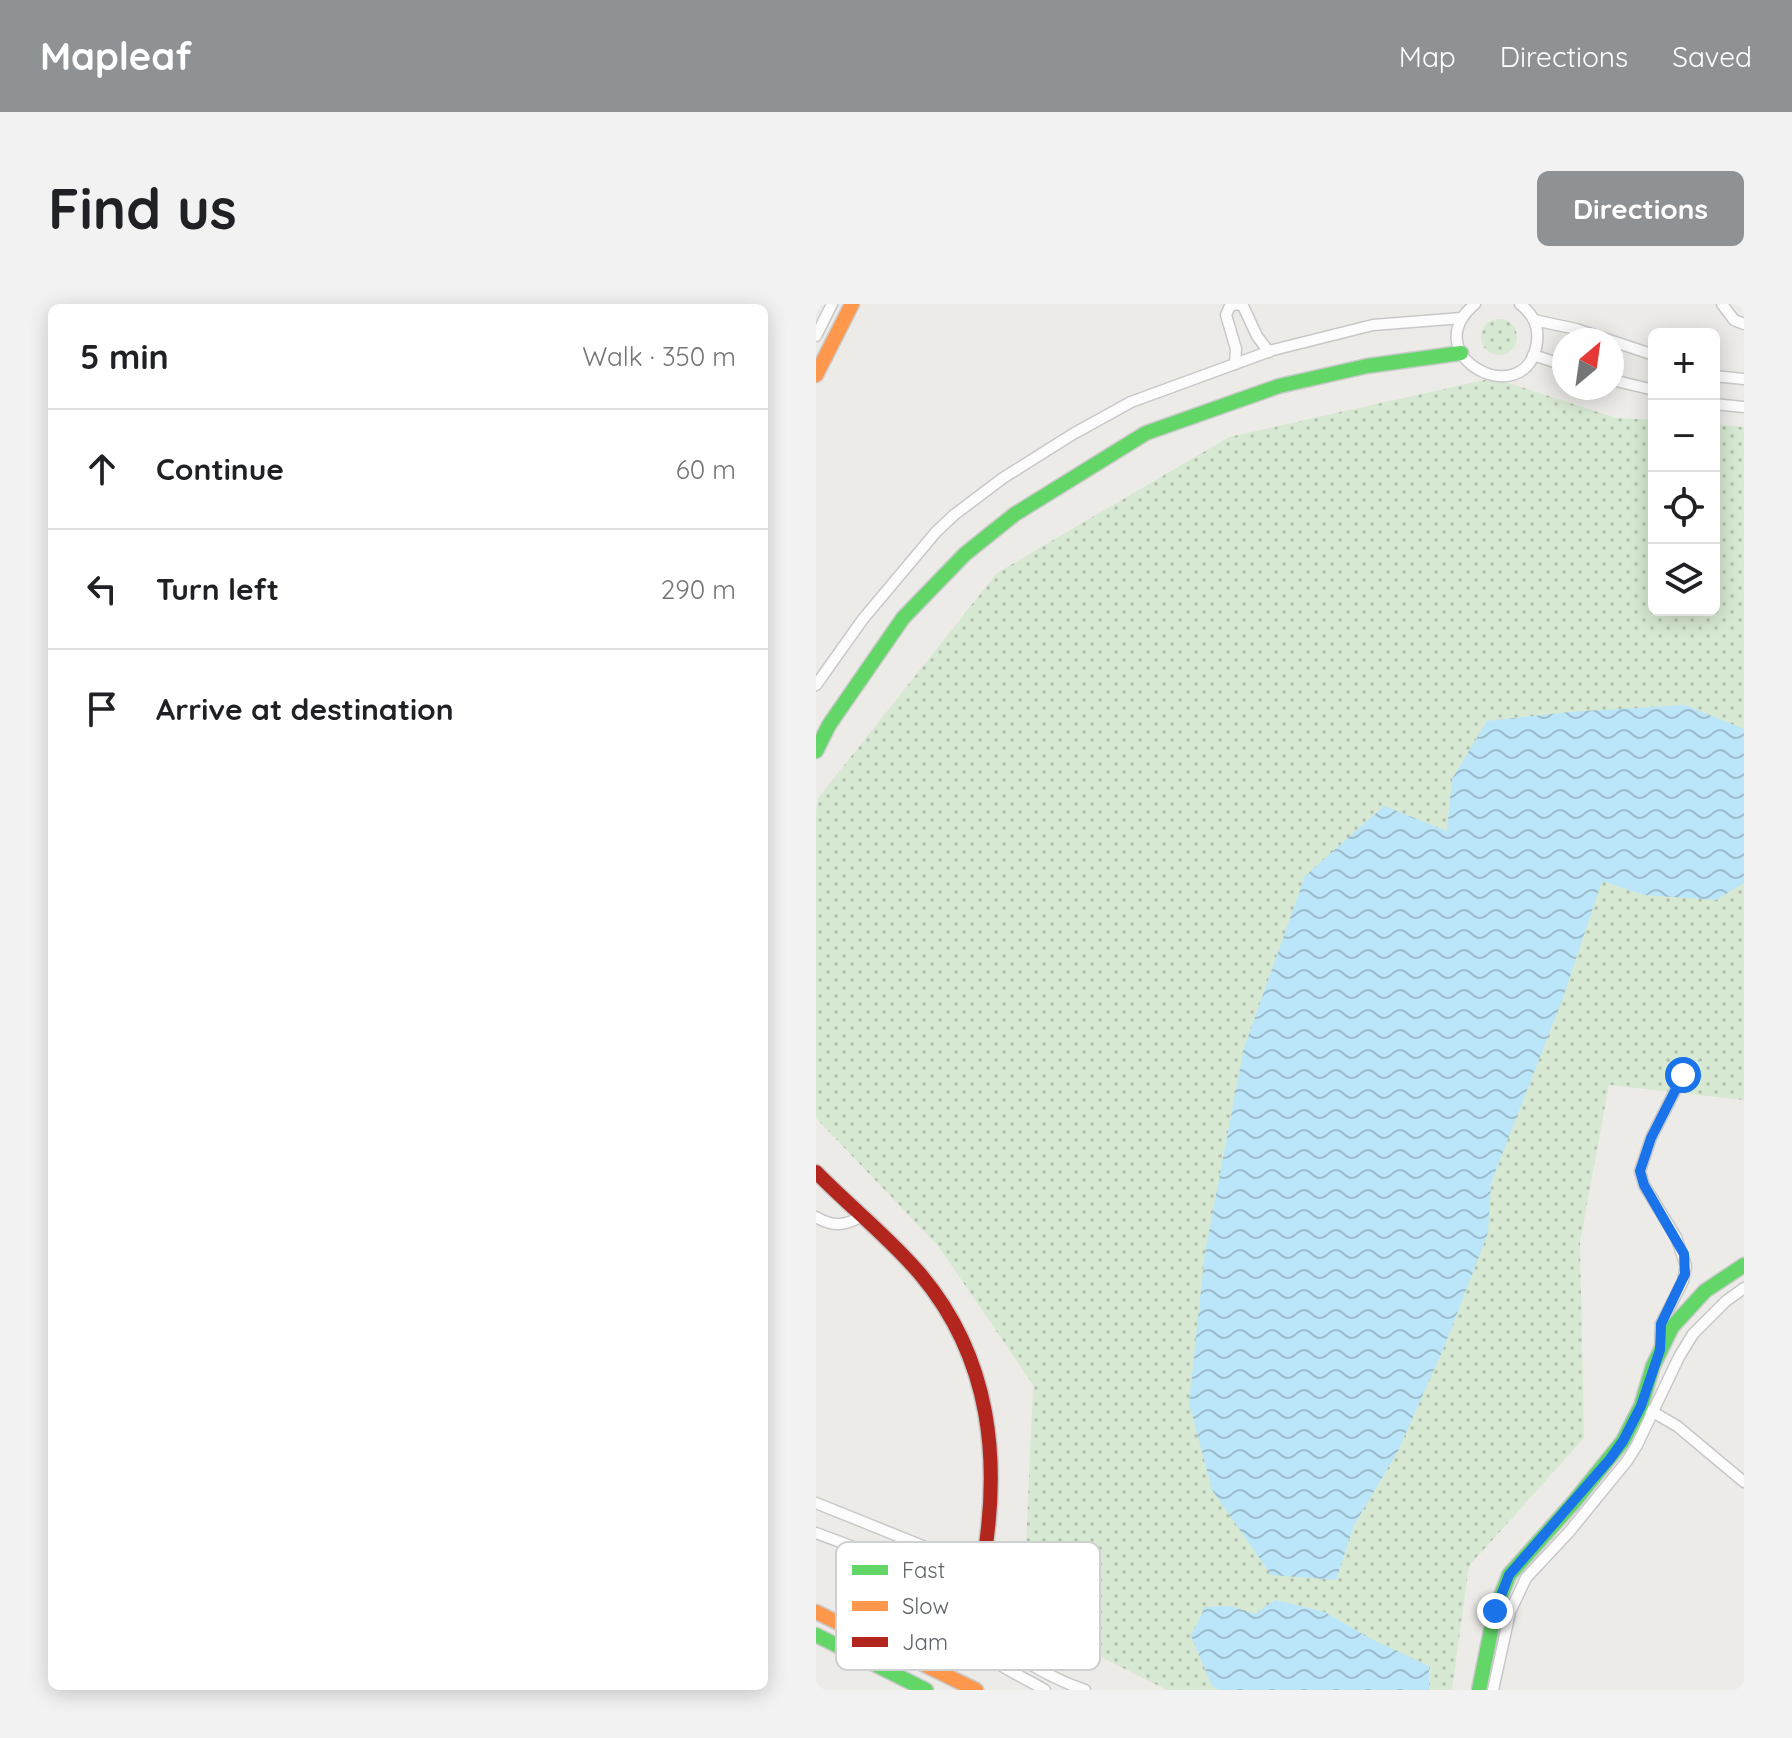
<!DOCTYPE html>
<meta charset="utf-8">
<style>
:root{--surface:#fff;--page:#f2f2f2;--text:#202124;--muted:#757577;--line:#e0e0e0;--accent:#8f9294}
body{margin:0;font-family:Quicksand,sans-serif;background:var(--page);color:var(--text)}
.controls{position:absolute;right:24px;top:24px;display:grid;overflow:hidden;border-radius:12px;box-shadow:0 4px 20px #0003}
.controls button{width:72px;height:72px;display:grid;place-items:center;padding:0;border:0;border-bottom:2px solid var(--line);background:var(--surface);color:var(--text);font:40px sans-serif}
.compass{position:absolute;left:736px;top:24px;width:72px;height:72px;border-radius:50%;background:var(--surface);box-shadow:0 4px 20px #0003;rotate:29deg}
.stop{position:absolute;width:24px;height:24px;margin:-18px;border:6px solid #1a73e8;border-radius:50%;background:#fff}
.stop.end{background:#1a73e8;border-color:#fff;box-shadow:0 2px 8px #0008}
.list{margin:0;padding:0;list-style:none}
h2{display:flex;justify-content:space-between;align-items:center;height:104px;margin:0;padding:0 32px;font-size:34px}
h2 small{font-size:26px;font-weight:400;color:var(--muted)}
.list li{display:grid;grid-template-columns:52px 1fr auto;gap:24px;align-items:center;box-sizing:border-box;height:120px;padding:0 32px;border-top:2px solid var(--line)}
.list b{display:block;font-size:30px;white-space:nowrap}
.list em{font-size:26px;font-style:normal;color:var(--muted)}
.icon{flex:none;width:44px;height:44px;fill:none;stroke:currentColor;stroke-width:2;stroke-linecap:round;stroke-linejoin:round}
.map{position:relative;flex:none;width:928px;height:1386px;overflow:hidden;border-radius:12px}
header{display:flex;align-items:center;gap:48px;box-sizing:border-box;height:112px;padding:0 40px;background:var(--accent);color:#fff}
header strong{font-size:38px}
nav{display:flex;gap:44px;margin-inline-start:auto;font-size:28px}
.intro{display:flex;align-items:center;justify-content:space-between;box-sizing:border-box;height:192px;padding:0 48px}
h1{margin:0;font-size:56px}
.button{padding:20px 36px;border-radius:12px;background:var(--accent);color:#fff;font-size:28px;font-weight:700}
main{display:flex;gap:48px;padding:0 48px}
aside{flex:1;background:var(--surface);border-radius:12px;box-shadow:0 4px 20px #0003}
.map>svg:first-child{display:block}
.grass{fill:url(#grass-dots)}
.water{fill:url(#water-waves)}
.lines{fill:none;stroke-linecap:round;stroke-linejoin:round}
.street-casing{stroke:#c8c8c9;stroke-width:13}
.fast-casing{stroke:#c9caca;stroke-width:17}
.slow-casing{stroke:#c9caca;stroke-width:17}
.jam-casing{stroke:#c9caca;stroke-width:17}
.street{stroke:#fcfcfc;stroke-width:10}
.fast{stroke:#63d668;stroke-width:14}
.slow{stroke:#ff974d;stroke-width:14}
.jam{stroke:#b3261e;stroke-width:14}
.route{stroke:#1a73e8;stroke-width:10}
.key{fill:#fff;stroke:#ced0d1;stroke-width:2}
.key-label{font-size:22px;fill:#5d6266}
</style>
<header>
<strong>Mapleaf</strong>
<nav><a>Map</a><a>Directions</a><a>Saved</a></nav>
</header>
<div class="intro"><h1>Find us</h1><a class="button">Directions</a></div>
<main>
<aside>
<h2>5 min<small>Walk · 350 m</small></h2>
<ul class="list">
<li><svg class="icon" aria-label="ahead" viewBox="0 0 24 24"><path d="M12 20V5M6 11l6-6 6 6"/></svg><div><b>Continue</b></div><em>60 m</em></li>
<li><svg class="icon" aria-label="left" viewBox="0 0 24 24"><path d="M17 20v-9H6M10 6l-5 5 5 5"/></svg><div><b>Turn left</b></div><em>290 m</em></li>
<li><svg class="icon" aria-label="arrive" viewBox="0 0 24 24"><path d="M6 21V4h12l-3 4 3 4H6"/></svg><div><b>Arrive at destination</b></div></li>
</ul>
</aside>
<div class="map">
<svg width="928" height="1386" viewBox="0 0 928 1386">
<defs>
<pattern id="grass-dots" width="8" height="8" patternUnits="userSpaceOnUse" patternTransform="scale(2)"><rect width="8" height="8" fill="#d7e9d2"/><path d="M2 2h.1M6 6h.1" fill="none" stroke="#b2c0ae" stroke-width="1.8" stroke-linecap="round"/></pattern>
<pattern id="water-waves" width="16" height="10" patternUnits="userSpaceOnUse" patternTransform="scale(2)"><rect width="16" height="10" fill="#bbe5f8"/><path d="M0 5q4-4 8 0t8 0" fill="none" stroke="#9bbdcd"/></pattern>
</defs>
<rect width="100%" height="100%" fill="#edebe8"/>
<g class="grass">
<circle cx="683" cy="33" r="18"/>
<path d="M677,74L800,114L838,116V306H898V120L928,123V796L793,781L764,938L768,1134L653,1262L636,1386H351L207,1314L217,1081L123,943L0,814V509L2,494L181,269L413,133Z"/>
</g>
<g class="water">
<path d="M869,401L928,425V579L900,596L828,591L786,577L748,691L675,879L672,929L629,1041L582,1147L538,1221L520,1276L455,1271L396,1186L373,1099L389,948L428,744L489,572L568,502L631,527L636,475L671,417L753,408Z"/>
<path d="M459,1296L509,1308L555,1335L613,1362V1386H404L396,1382L375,1332L389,1303L414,1302L439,1310Z"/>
</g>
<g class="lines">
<g class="street-casing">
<g id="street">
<path d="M421,0L427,2L441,32L453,48"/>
<path d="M659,0C597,52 711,111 721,38C723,22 716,9 704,0"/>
<path d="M906,0L918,16L928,20"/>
<path d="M718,16L760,25L838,51"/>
<path d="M0,32L16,0"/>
<path d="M717,51L748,61"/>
<path d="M419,60L420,45L410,11L414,2L421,0"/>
<path d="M898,72L928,75"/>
<path d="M796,76L838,86"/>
<path d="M898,100L928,103"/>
<path d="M0,381L47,315L120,228L138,211L187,174L257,130L315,98L457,46L557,21L646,14"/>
<path d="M0,913C17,923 29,922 46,912"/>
<path d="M844,1046L845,1020L867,977L870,962L860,933L828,881L824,867L835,834L867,771"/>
<path d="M835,1107L861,1122L928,1178"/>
<path d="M0,1199L154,1261"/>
<path d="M0,1229L145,1283"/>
<circle cx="161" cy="1276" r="17"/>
<path d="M85,1260L94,1237"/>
<path d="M148,1287C142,1349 183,1359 229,1386"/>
<path d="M169,1291C170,1301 170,1313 174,1323C185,1350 243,1377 269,1386"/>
<path d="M677,1386L694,1308L710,1274L753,1228L811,1157L821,1141L863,1053L877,1030L910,997L928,984"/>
</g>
</g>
<g class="fast-casing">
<g id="fast">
<path d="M0,447L13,421L87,314L149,250L199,210L330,129L463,82L551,62L645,49"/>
<path d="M0,1331L110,1386"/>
<path d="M663,1386L679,1307L693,1271L757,1199L807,1137L825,1102L837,1062L856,1023L889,987L928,961"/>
</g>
</g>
<g class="slow-casing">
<g id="slow">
<path d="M0,71L36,0"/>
<path d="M0,1308L160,1386"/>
</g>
</g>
<g class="jam-casing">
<path id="jam" d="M0,868C34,903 73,933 105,971C175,1055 185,1156 167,1260"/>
</g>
<use href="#street" class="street"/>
<use href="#fast" class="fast"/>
<use href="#slow" class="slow"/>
<use href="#jam" class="jam"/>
</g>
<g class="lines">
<path class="route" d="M679,1307L693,1271L794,1155L807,1137L825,1102L844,1046L845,1020L869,970L868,950L828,881L824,867L835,834L867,771"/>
</g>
<rect x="20" y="1238" width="264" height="128" rx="12" class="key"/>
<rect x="36" y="1261" width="36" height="10" fill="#63d668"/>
<rect x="36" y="1297" width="36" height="10" fill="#ff974d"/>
<rect x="36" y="1333" width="36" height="10" fill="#b3261e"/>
<g class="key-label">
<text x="86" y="1274">Fast</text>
<text x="86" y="1310">Slow</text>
<text x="86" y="1346">Jam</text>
</g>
</svg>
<div class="controls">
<button>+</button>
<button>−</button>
<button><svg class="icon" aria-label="locate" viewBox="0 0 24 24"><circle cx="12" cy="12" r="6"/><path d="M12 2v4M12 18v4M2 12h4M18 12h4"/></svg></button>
<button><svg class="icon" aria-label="layers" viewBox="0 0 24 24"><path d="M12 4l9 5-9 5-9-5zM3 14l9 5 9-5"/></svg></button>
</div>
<svg class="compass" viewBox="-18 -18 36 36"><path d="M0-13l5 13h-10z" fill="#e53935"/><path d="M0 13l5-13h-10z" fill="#757577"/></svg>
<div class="stop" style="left:867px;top:771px"></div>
<div class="stop end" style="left:679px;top:1307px"></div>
</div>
</main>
